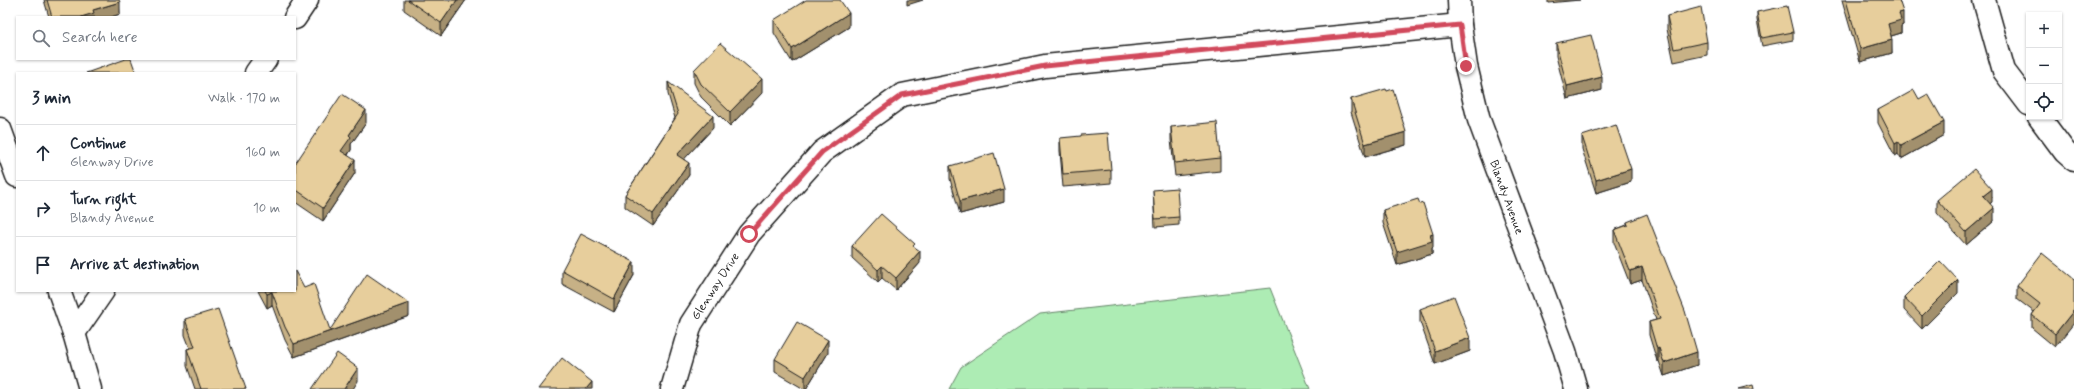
<!DOCTYPE html>
<meta charset="utf-8">
<style>
:root{--surface:#fff;--page:#f2f2f3;--text:#1f2937;--muted:#747a83;--line:#e0e1e3}
body{margin:0;font-family:Mynerve,sans-serif;background:var(--page);color:var(--text)}
.controls{position:absolute;right:12px;top:12px;display:grid;overflow:hidden;border-radius:0px;box-shadow:0 1px 3px #0004}
.controls button{width:36px;height:36px;display:grid;place-items:center;padding:0;border:0;border-bottom:1px solid var(--line);background:var(--surface);color:var(--text);font:20px sans-serif}
.stop{position:absolute;width:12px;height:12px;margin:-9px;border:3px solid #d1495b;border-radius:50%;background:#fff}
.stop.end{background:#d1495b;border-color:#fff;box-shadow:0 1px 4px #0008}
.list{margin:0;padding:0;list-style:none}
h2{display:flex;justify-content:space-between;align-items:center;height:52px;margin:0;padding:0 16px;font-size:17px}
h2 small{font-size:13px;font-weight:400;color:var(--muted)}
.list li{display:grid;grid-template-columns:26px 1fr auto;gap:12px;align-items:center;box-sizing:border-box;height:56px;padding:0 16px;border-top:1px solid var(--line)}
.list b{display:block;font-size:15px;white-space:nowrap}
.list p{margin:0;font-size:13px;white-space:nowrap;color:var(--muted)}
.list em{font-size:13px;font-style:normal;color:var(--muted)}
.icon{flex:none;width:22px;height:22px;fill:none;stroke:currentColor;stroke-width:2;stroke-linecap:round;stroke-linejoin:round}
.map{position:relative;flex:none;width:2074px;height:389px;overflow:hidden}
.search{position:absolute;background:var(--surface);box-shadow:0 1px 3px #0004;left:16px;top:16px;width:280px;height:44px;display:flex;align-items:center;gap:10px;box-sizing:border-box;padding:0 14px;border-radius:0px;color:var(--muted);font-size:15px}
.panel{position:absolute;background:var(--surface);box-shadow:0 1px 3px #0004;left:16px;top:72px;width:280px;height:220px;border-radius:0px}
.map>svg:first-child{display:block}
.green{fill:#adecb4;stroke:#648468}
.lines{fill:none;stroke-linecap:round;stroke-linejoin:round}
.street-casing{stroke:#1c1c1c;stroke-width:25}
.street{stroke:#fff;stroke-width:22}
.wall{fill:#c7b186;stroke:#1c1c1c}
.shaded-wall{fill:#a2906d;stroke:#1c1c1c}
.building{fill:#e7ce9c;stroke:#1c1c1c}
.route{stroke:#d1495b;stroke-width:5}
.labels{text-anchor:middle;stroke-width:3;stroke-linejoin:round;paint-order:stroke}
.street-label{font-size:12px;fill:#1c1c1c;stroke:#fff}
</style>
<div class="map">
<svg width="2074" height="389" viewBox="0 0 2074 389">
<rect width="100%" height="100%" fill="#fff"/>
<filter id="ink" filterUnits="userSpaceOnUse"><feTurbulence type="fractalNoise" baseFrequency=".025" numOctaves="2"/><feDisplacementMap in="SourceGraphic" scale="8" xChannelSelector="R" yChannelSelector="G"/><feConvolveMatrix kernelMatrix="1 2 1 2 8 2 1 2 1" color-interpolation-filters="sRGB"/></filter>
<g filter="url(#ink)">
<path class="green" d="M1270,288L1310,389H949L961,367L1040,314Z"/>
<g class="lines">
<g class="street-casing">
<g id="street">
<path d="M1459,0L1460,25L1466,66L1479,120L1565,351L1576,389"/>
<path d="M1984,0L2004,71L2029,104"/>
<path d="M295,18L307,0"/>
<path d="M256,73L266,59"/>
<path d="M2039,117L2065,152L2074,160"/>
<path d="M0,129L17,176"/>
<path d="M59,291L74,333L90,389"/>
<path d="M74,333L103,291"/>
<path d="M672,389L691,324L749,234L822,152L902,95L1045,66L1460,25"/>
</g>
</g>
<use href="#street" class="street"/>
</g>
<g class="wall">
<path d="M44,0H119L120,14L111,17H49Z"/>
<path d="M404,0H466L441,36L404,10Z"/>
<path d="M1548,0H1580L1548,3Z"/>
<path d="M1842,0H1899L1903,25L1901,26V33L1891,36L1892,53L1860,62Z"/>
<path d="M1757,12L1793,32V40L1762,46L1757,20Z"/>
<path d="M1667,16L1707,42V55L1674,62L1667,29Z"/>
<path d="M774,20L849,27L792,62L774,33Z"/>
<path d="M1556,43L1602,90L1567,99L1556,56Z"/>
<path d="M694,70L762,93L730,126L701,97L694,83Z"/>
<path d="M668,82L713,128L684,159L689,175L653,226L625,207V195L675,118L668,94Z"/>
<path d="M1351,99L1406,145L1365,157L1351,112Z"/>
<path d="M1919,99L1944,135L1901,159L1898,154L1895,156L1878,123V110Z"/>
<path d="M366,123L351,144V150L348,155L355,173L323,221L295,202V164Z"/>
<path d="M1171,127L1220,158V171L1175,176L1171,140Z"/>
<path d="M1582,136L1631,182L1596,193L1582,149Z"/>
<path d="M1060,138L1111,170V183L1063,187L1060,151Z"/>
<path d="M950,166L1004,202L960,214L950,179Z"/>
<path d="M1153,190L1179,217V225L1155,227Z"/>
<path d="M1937,200L1992,202L1990,204L1994,221L1966,245L1937,213Z"/>
<path d="M1383,210L1433,247L1432,248V254L1397,265L1383,223Z"/>
<path d="M1627,222L1697,365L1664,376L1659,361H1657L1649,335V322L1656,320L1642,280L1630,284L1614,243V230L1627,225Z"/>
<path d="M852,246L920,263L896,290L882,278L878,282L852,258Z"/>
<path d="M562,270L634,275L614,312L562,284Z"/>
<path d="M2074,279L2055,347L2032,328V315L2034,312L2017,299V286Z"/>
<path d="M304,288L330,330L409,316L294,357L285,340L272,305L267,308L258,291H295Z"/>
<path d="M1958,293L1922,329L1904,310V297Z"/>
<path d="M1420,309L1470,351L1435,364L1420,322Z"/>
<path d="M185,319L246,389H195L187,366V349L190,348L185,335Z"/>
<path d="M828,353L806,389H804L775,372V359Z"/>
</g>
<g class="shaded-wall">
<path d="M457,0H466L441,36V23Z"/>
<path d="M907,0H923L907,5Z"/>
<path d="M120,2V14L111,17H81L93,10Z"/>
<path d="M1903,12V25L1901,26V33L1888,37V24L1899,13Z"/>
<path d="M849,13V27L792,62V49Z"/>
<path d="M1892,40V53L1860,62V49Z"/>
<path d="M1602,77V90L1567,99V86Z"/>
<path d="M762,79V93L730,126V112Z"/>
<path d="M366,110V123L351,144V150L341,164V151L349,135Z"/>
<path d="M713,116V128L677,167V155Z"/>
<path d="M1944,122V135L1901,159V145Z"/>
<path d="M1406,132V145L1365,157V144Z"/>
<path d="M1898,141V154L1895,156V143Z"/>
<path d="M355,160V173L323,221V208Z"/>
<path d="M689,163V175L653,226V214Z"/>
<path d="M1631,169V182L1596,193V180Z"/>
<path d="M1004,189V202L960,214V201Z"/>
<path d="M1992,189V202L1983,209V196Z"/>
<path d="M1994,208V221L1966,245V232Z"/>
<path d="M1433,234V247L1432,248V254L1397,265V252Z"/>
<path d="M920,251V263L896,290V278Z"/>
<path d="M634,262V275L614,312V299Z"/>
<path d="M882,266V278L878,282V270Z"/>
<path d="M1642,267V280L1630,284V271Z"/>
<path d="M1958,280V293L1922,329V316Z"/>
<path d="M272,292V305L267,308V294Z"/>
<path d="M409,303V316L294,357V344Z"/>
<path d="M2074,310V323L2055,347V334Z"/>
<path d="M1470,338V351L1435,364V351Z"/>
<path d="M828,340V353L806,389H805V377Z"/>
<path d="M1659,348V361H1657V349Z"/>
<path d="M1697,352V365L1664,376V363Z"/>
<path d="M358,368V381L353,389H344Z"/>
<path d="M592,382V389H586Z"/>
</g>
<g class="building">
<path d="M47,0H119L120,2L93,10L94,13L81,17H52Z"/>
<path d="M408,0H457L441,23Z"/>
<path d="M806,0H840L849,13L792,49L774,20Z"/>
<path d="M1846,0H1899L1903,12L1899,13L1901,20L1888,24L1892,40L1860,49Z"/>
<path d="M1787,6L1793,32L1762,38L1757,12Z"/>
<path d="M1701,7L1707,42L1674,49L1667,16Z"/>
<path d="M1591,35L1602,77L1567,86L1556,43Z"/>
<path d="M720,43L762,79L730,112L701,84L694,70Z"/>
<path d="M126,59H131L136,73H86Z"/>
<path d="M668,82L713,116L677,155L689,163L653,214L625,195L678,114Z"/>
<path d="M1386,89L1387,91L1393,89L1406,132L1365,144L1351,99Z"/>
<path d="M1914,90L1919,99L1928,94L1944,122L1901,145L1898,141L1895,143L1878,110Z"/>
<path d="M342,94L366,110L349,135L351,137L341,151L355,160L323,208L295,189V164Z"/>
<path d="M1217,122L1220,158L1175,163L1171,127Z"/>
<path d="M1616,125L1631,169L1596,180L1582,136Z"/>
<path d="M1108,133L1111,170L1063,174L1060,138L1081,136V135Z"/>
<path d="M994,153L1004,189L960,201L950,166Z"/>
<path d="M1974,169L1992,189L1983,196L1994,208L1966,232L1937,200Z"/>
<path d="M1177,188L1179,217L1155,219L1153,190Z"/>
<path d="M1418,199L1420,204L1423,203L1433,234L1430,235L1432,241L1397,252L1383,210Z"/>
<path d="M881,214L915,244L913,246L920,251L896,278L882,266L878,270L852,246Z"/>
<path d="M1647,214L1685,311L1697,352L1664,363L1659,348L1657,349L1649,322L1660,319L1642,267L1630,271L1614,230L1628,225L1627,222Z"/>
<path d="M581,234L634,262L614,299L562,270Z"/>
<path d="M2042,253L2074,279V310L2055,334L2032,315L2040,304L2017,286Z"/>
<path d="M1940,261L1958,280L1922,316L1904,297Z"/>
<path d="M295,271L304,288L314,284L330,330L367,274L409,303L294,344L285,327L272,292L267,294L265,291H295Z"/>
<path d="M1454,296L1470,338L1435,351L1420,309Z"/>
<path d="M218,309L246,389H201L187,349L195,347L185,319Z"/>
<path d="M797,322L828,340L805,377L775,359Z"/>
<path d="M337,353L358,368L344,389H312Z"/>
<path d="M562,358L592,382L586,389H538Z"/>
<path d="M1753,385L1754,389H1738Z"/>
</g>
</g>
<g class="lines" filter="url(#ink)">
<path class="route" d="M749,234L822,152L902,95L1045,66L1460,25L1466,66"/>
</g>
<g class="labels">
<g class="street-label">
<text transform="translate(1507 197) rotate(70)" y="4">Blandy Avenue</text>
<text transform="translate(715 286) rotate(-57)" y="4">Glenway Drive</text>
</g>
</g>
</svg>
<div class="controls">
<button>+</button>
<button>−</button>
<button><svg class="icon" aria-label="locate" viewBox="0 0 24 24"><circle cx="12" cy="12" r="6"/><path d="M12 2v4M12 18v4M2 12h4M18 12h4"/></svg></button>
</div>
<div class="stop" style="left:749px;top:234px"></div>
<div class="stop end" style="left:1466px;top:66px"></div>
<div class="search"><svg class="icon" aria-label="search" viewBox="0 0 24 24"><circle cx="10" cy="10" r="6"/><path d="M15 15l6 6"/></svg>Search here</div>
<section class="panel">
<h2>3 min<small>Walk · 170 m</small></h2>
<ul class="list">
<li><svg class="icon" aria-label="ahead" viewBox="0 0 24 24"><path d="M12 20V5M6 11l6-6 6 6"/></svg><div><b>Continue</b><p>Glenway Drive</p></div><em>160 m</em></li>
<li><svg class="icon" aria-label="right" viewBox="0 0 24 24"><path d="M7 20v-9h11M14 6l5 5-5 5"/></svg><div><b>Turn right</b><p>Blandy Avenue</p></div><em>10 m</em></li>
<li><svg class="icon" aria-label="arrive" viewBox="0 0 24 24"><path d="M6 21V4h12l-3 4 3 4H6"/></svg><div><b>Arrive at destination</b></div></li>
</ul>
</section>
</div>
